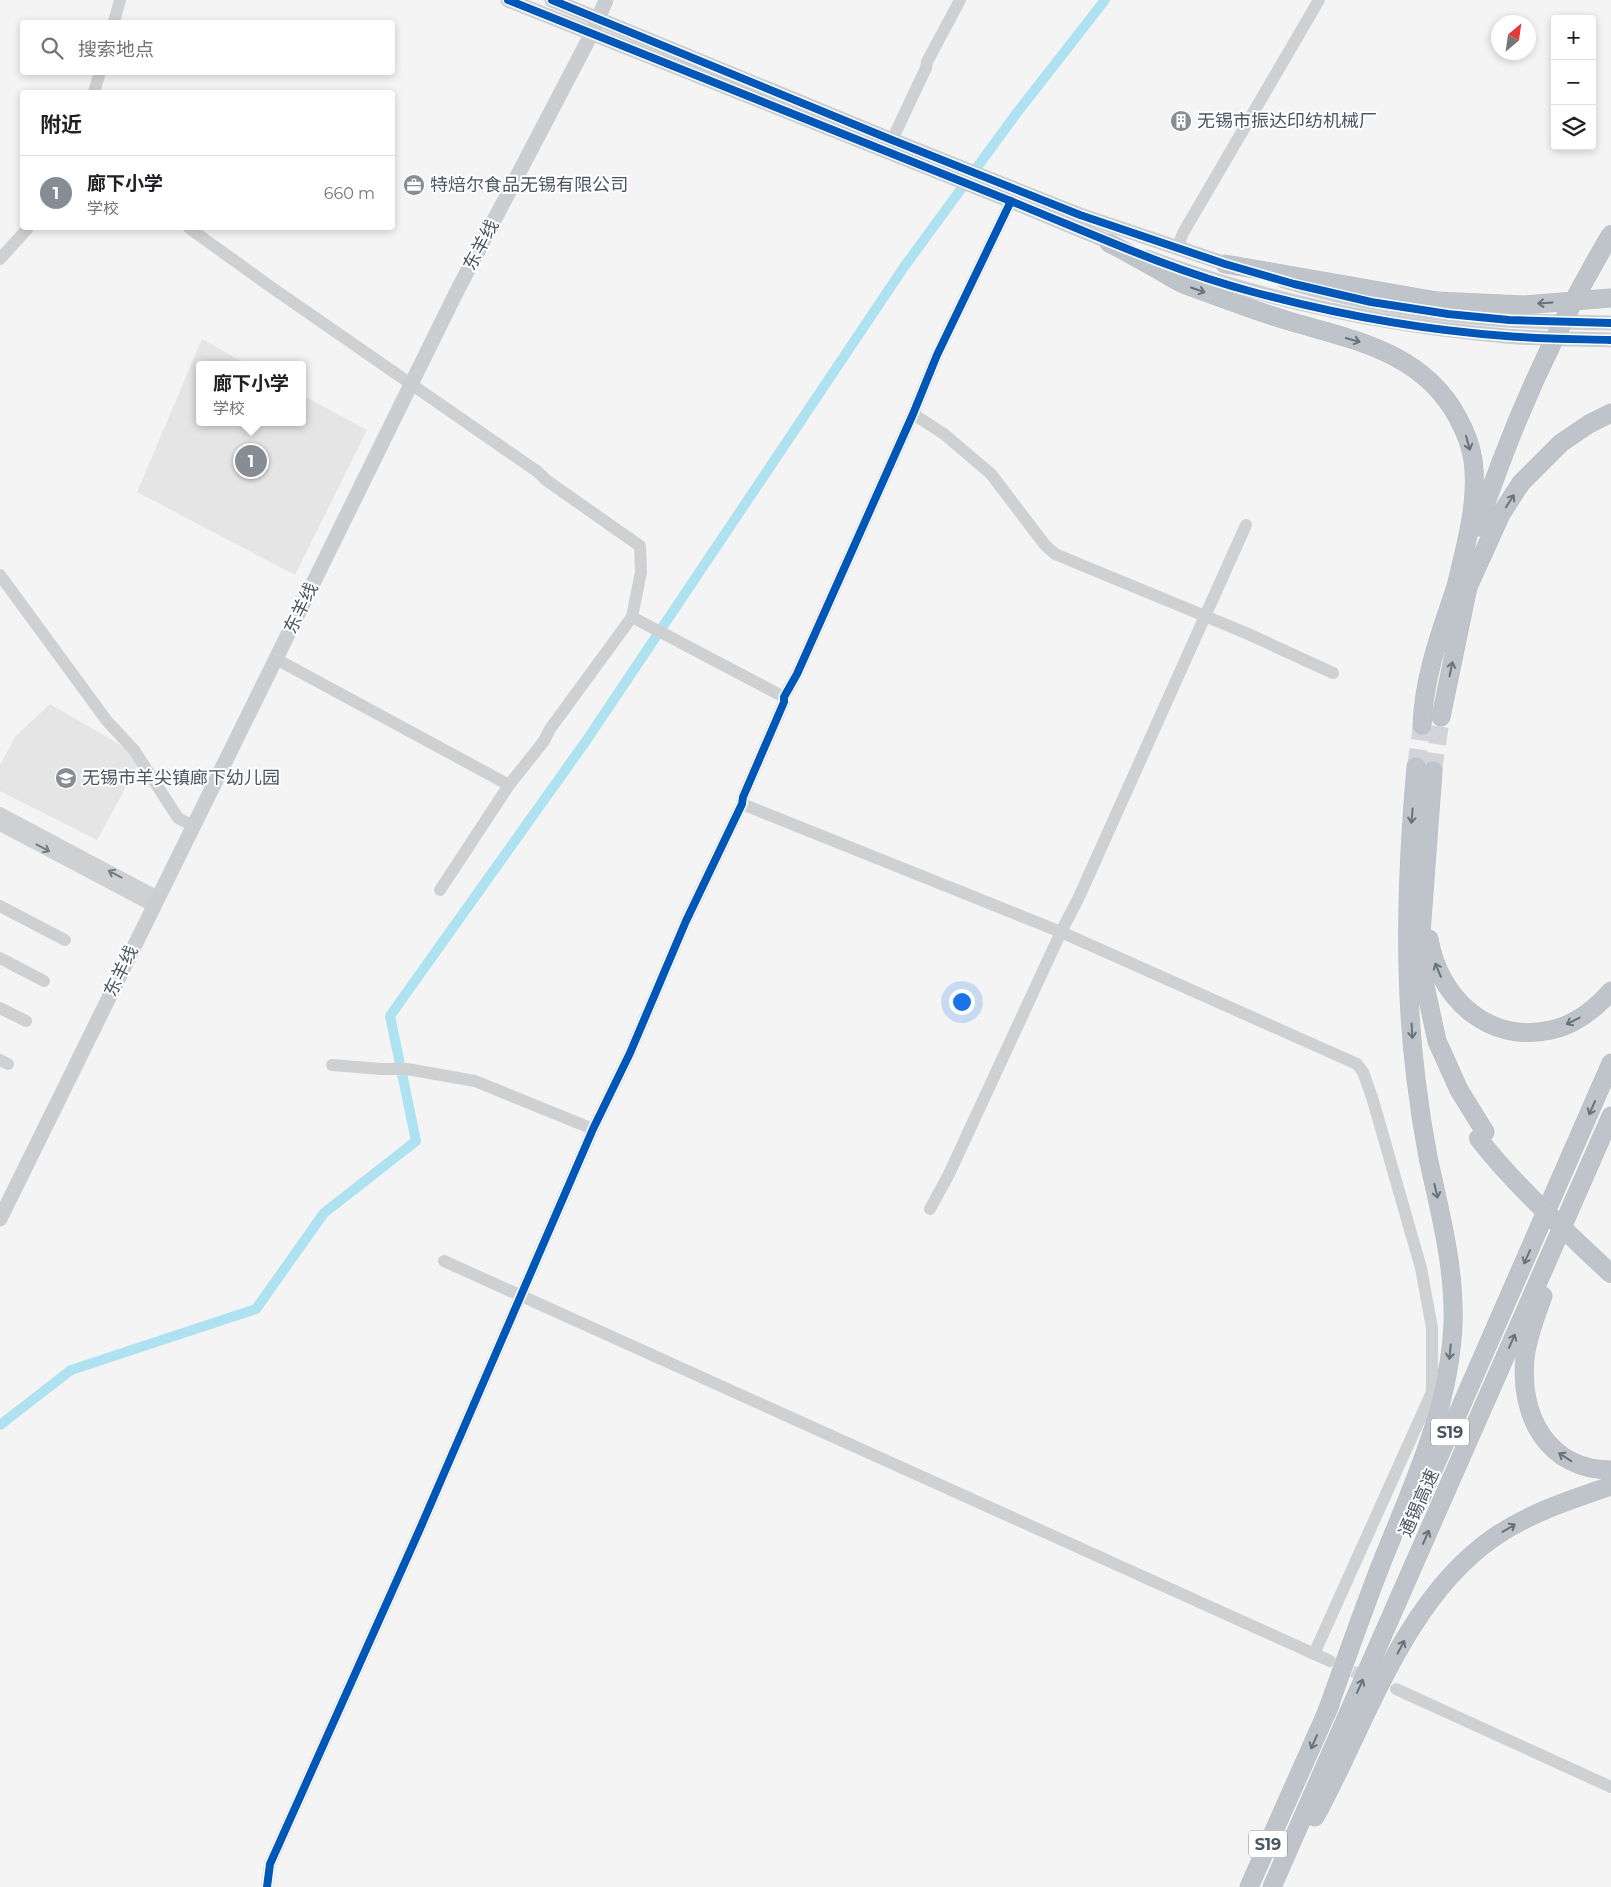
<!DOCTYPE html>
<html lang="zh">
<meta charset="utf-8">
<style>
:root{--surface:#fff;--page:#f6f6f6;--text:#202124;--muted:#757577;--line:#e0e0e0;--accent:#868d94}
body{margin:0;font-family:Montserrat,"Noto Sans SC",sans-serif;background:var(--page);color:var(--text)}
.controls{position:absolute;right:15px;top:15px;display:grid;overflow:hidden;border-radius:5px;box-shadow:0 2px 8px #0003}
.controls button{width:45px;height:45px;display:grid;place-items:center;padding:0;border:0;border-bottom:1px solid var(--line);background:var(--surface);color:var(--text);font:25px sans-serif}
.compass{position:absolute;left:1491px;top:15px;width:45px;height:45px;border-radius:50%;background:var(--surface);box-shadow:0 2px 8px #0003;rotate:29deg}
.you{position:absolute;left:961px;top:1001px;width:18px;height:18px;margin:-12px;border:4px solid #fff;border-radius:50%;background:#1a73e8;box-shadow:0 0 0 8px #1a73e833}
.badge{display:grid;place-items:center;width:32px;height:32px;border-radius:50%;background:var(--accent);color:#fff;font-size:16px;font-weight:700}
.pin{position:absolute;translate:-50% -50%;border:2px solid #fff;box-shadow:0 1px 5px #0006}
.popup{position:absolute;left:196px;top:361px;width:110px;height:65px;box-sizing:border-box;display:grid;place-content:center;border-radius:5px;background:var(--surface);filter:drop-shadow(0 1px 4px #0005);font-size:16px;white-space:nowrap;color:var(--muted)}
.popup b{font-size:19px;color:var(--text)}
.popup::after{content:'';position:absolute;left:50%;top:100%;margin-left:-10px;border:10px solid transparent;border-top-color:var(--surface)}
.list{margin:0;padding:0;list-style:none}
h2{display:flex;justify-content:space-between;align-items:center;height:65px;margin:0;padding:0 20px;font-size:21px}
h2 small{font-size:16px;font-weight:400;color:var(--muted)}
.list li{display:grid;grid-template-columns:32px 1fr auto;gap:15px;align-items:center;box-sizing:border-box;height:75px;padding:0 20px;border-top:1px solid var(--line)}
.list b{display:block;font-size:19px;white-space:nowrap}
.list p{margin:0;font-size:16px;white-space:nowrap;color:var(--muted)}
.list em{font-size:16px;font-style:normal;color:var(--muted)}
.icon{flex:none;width:28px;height:28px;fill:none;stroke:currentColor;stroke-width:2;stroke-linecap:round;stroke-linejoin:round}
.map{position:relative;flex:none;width:1611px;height:1887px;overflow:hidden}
.search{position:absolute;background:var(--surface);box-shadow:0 2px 8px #0003;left:20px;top:20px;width:375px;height:55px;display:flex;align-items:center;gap:12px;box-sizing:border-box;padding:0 18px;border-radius:5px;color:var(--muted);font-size:19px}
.panel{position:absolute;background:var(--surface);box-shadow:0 2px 8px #0003;left:20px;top:90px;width:375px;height:140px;border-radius:5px}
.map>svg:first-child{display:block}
.education{fill:#e6e5e6}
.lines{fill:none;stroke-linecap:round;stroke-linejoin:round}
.canal{stroke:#aee2f0;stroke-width:10}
.minor-tunnel{stroke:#d2d4d7;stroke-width:12;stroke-dasharray:12 6;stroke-linecap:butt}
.highway-tunnel{stroke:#d2d4d7;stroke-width:18;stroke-dasharray:18 9;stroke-linecap:butt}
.highway-casing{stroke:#b9bec3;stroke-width:19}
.minor{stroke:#ced0d2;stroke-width:12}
.major{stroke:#caced1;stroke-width:15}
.highway{stroke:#bec4c9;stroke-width:18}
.highway-bridge-casing{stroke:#b9bec3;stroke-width:19;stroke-linecap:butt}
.highway-bridge{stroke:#bec4c9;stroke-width:18}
.cycleway-casing{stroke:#fff;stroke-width:11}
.cycleway{stroke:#0057b8;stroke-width:8}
.oneway{stroke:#67727b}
.oneway2{stroke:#727b83}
.labels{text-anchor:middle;stroke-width:4;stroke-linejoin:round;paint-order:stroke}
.shield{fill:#fff;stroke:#808990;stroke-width:1}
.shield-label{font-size:16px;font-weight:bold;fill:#4a5661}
.poi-label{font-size:18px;fill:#4a5661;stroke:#fff;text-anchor:start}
.street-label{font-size:18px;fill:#4a5661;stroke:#fff}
</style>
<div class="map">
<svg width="1611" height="1887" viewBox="0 0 1611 1887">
<rect width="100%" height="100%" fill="#f4f4f4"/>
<g class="education">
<path d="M202,339L248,365H200V422H302V395L367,430L295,575L137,492Z"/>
<path d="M50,704L129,750L138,765L97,840L0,791V765L15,737Z"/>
</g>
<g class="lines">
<path class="canal" d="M0,1425L71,1370L256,1309L324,1213L416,1141L390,1016L586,741L904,267L1016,114L1105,0"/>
<path class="minor-tunnel" d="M1336,1664L1373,1680"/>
<g class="highway-tunnel">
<path d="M1416,767L1422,725"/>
<path d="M1433,771L1441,717"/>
</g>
<g class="highway-casing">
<g id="highway">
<path d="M1109,243C1127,252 1144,262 1162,272C1171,277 1179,283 1189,286C1222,298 1255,311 1289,321C1354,340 1423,352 1458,418C1465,431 1471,446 1473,460C1479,503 1465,547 1456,587"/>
<path d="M1225,264L1437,301L1523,305L1611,298"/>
<path d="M1477,527L1501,462"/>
<path d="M1441,717L1468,587L1501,514L1521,483L1561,443L1589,424L1611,413"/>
<path d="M1422,725C1424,673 1443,626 1459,578"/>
<path d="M1433,771L1421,933L1425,986L1437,1041L1459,1090L1485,1132"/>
<path d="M1429,939C1439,998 1488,1044 1551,1030C1575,1025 1595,1009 1611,991"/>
<path d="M1543,1296C1536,1315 1527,1338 1525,1358C1519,1416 1548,1470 1611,1470"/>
<path d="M1416,1509L1611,1063"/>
<path d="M1326,1714C1344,1665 1361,1616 1380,1567C1411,1489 1449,1411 1453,1325C1455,1267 1440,1213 1428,1157C1423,1131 1419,1105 1416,1079C1403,976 1407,870 1416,767"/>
<path d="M1315,1817C1366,1724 1403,1601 1493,1538C1529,1513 1570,1500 1611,1486"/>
<path d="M1249,1887L1330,1705"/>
<path d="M1272,1887L1611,1116"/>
</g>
</g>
<g class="minor">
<path d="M114,22L120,0"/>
<path d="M94,92L100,72"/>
<path d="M892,140L926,68L927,62L960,0"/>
<path d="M189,228L271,287L538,472L546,480L640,546L641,572L632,617L550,729L544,741L509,785L440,890"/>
<path d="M1177,249L1183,233L1319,0"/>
<path d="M0,259L28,228"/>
<path d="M913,414L944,434L991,474L1045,545L1055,554L1246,633L1333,673"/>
<path d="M0,575L107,721L134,750L178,818L193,826"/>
<path d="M632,617L784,697"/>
<path d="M276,659L509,785"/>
<path d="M742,804L1061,932L1357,1064L1363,1072L1372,1097L1421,1268L1432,1328V1392L1314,1654"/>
<path d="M0,813L158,897"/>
<path d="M0,825L153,906"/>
<path d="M0,906L65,940"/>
<path d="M0,958L44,981"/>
<path d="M0,1008L26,1021"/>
<path d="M0,1060L8,1064"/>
<path d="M332,1065L381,1069H407L475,1081L593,1129"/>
<path d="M930,1209L949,1174L1061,932L1079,897L1246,525"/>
<path d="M444,1261L1330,1661"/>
<path d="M1396,1689L1611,1787"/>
<path d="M267,1887L270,1864L419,1531L593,1129L630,1053L686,921L742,804L743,797L784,702V697L797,674L913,414L937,355L1011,201"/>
</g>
<g class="major">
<path d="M508,0L1011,201L1119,246"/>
<path d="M552,0L892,140L1080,215L1235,267"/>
<path d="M1147,257C1262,300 1383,325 1505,336C1540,339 1576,339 1611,340"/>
<path d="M1284,281C1356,302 1433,315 1508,320C1542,322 1577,322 1611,323"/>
<path d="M0,1219L456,293L592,33L606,0"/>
</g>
<use href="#highway" class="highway"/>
<g class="highway-bridge-casing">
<g id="highway-bridge">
<path d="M1501,462C1531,382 1568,307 1611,234"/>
<path d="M1478,1138C1517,1188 1565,1230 1611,1274"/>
</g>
</g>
<use href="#highway-bridge" class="highway-bridge"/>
<g class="cycleway-casing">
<g id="cycleway">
<path d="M508,0C677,66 845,134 1013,202C1092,234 1170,270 1253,292C1335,314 1421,330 1506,336C1541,339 1576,339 1611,340"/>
<path d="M552,0L892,140L1080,215L1225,264L1294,284L1371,302L1448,314L1509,320L1611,323"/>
<path d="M267,1887L270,1864L419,1531L593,1129L630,1053L686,921L742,804L743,797L784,702V697L797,674L913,414L937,355L1011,201"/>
</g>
</g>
<use href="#cycleway" class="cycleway"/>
</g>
<defs><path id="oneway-shaft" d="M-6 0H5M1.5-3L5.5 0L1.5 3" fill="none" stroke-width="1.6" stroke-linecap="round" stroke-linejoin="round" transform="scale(1.25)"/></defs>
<g class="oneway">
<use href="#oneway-shaft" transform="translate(1198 290) rotate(19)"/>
<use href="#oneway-shaft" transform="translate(1545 303) rotate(176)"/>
<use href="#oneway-shaft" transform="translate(1353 340) rotate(16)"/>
<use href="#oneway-shaft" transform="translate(1468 443) rotate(74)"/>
<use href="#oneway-shaft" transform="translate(1510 501) rotate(-57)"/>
<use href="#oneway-shaft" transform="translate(1451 669) rotate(-78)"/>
<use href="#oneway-shaft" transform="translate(1412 816) rotate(95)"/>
<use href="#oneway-shaft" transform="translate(1438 970) rotate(-113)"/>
<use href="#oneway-shaft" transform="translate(1573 1021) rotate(153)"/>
<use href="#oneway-shaft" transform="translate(1412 1031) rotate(87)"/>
<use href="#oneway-shaft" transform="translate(1592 1108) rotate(114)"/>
<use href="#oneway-shaft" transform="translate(1436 1191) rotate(77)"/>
<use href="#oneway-shaft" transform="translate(1527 1257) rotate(114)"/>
<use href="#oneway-shaft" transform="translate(1512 1341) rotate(-66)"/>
<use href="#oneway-shaft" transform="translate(1450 1352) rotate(96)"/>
<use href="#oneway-shaft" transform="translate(1565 1457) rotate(-147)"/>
<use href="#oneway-shaft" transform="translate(1509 1528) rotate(-31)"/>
<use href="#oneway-shaft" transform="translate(1426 1537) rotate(-66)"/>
<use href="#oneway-shaft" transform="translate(1401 1647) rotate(-62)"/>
<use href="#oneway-shaft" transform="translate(1360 1686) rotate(-66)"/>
<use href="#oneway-shaft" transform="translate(1314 1742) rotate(114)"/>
</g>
<g class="oneway2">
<use href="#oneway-shaft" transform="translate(43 848) rotate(28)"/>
<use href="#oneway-shaft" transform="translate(115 874) rotate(-152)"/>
</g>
<defs>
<g id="building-disc" transform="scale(1.125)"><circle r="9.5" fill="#868d94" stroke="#fff"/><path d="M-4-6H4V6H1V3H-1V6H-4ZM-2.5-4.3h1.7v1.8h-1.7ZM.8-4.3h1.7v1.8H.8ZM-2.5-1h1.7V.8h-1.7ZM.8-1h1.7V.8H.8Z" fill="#fff"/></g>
<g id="office-disc" transform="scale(1.125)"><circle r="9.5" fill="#868d94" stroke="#fff"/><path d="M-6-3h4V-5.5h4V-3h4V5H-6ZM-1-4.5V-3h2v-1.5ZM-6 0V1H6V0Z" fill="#fff"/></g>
<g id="school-disc" transform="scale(1.125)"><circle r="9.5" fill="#868d94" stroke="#fff"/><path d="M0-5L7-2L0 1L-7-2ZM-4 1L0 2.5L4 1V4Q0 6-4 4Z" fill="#fff"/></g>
</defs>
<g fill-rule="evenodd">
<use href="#building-disc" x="1181" y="121"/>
<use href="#office-disc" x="414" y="185"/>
<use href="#school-disc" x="66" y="778"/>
</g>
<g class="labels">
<g class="shield">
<rect x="1431" y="1418.5" width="38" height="27" rx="4"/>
<rect x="1249" y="1830.5" width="38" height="27" rx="4"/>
</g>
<g class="shield-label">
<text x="1450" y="1438">S19</text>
<text x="1268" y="1850">S19</text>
</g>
<g class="poi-label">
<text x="1197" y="127">无锡市振达印纺机械厂</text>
<text x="430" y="191">特焙尔食品无锡有限公司</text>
<text x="82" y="784">无锡市羊尖镇廊下幼儿园</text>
</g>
<g class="street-label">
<text transform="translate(481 245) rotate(-62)" y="6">东羊线</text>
<text transform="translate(301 608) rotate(-64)" y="6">东羊线</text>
<text transform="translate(121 971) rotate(-64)" y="6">东羊线</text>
<text transform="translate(1419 1503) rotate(-66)" y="6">通锡高速</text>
</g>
</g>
</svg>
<div class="controls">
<button>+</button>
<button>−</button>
<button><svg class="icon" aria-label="layers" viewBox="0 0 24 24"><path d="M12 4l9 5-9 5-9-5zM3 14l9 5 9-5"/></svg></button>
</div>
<svg class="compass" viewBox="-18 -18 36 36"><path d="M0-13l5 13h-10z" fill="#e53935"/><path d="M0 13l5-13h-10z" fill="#757577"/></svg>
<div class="you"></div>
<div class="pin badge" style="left:251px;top:461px">1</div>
<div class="popup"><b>廊下小学</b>学校</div>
<div class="search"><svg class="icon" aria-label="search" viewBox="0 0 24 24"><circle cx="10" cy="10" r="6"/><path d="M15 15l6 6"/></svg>搜索地点</div>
<section class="panel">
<h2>附近<small></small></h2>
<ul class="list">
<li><span class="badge">1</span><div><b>廊下小学</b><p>学校</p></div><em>660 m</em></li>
</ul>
</section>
</div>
